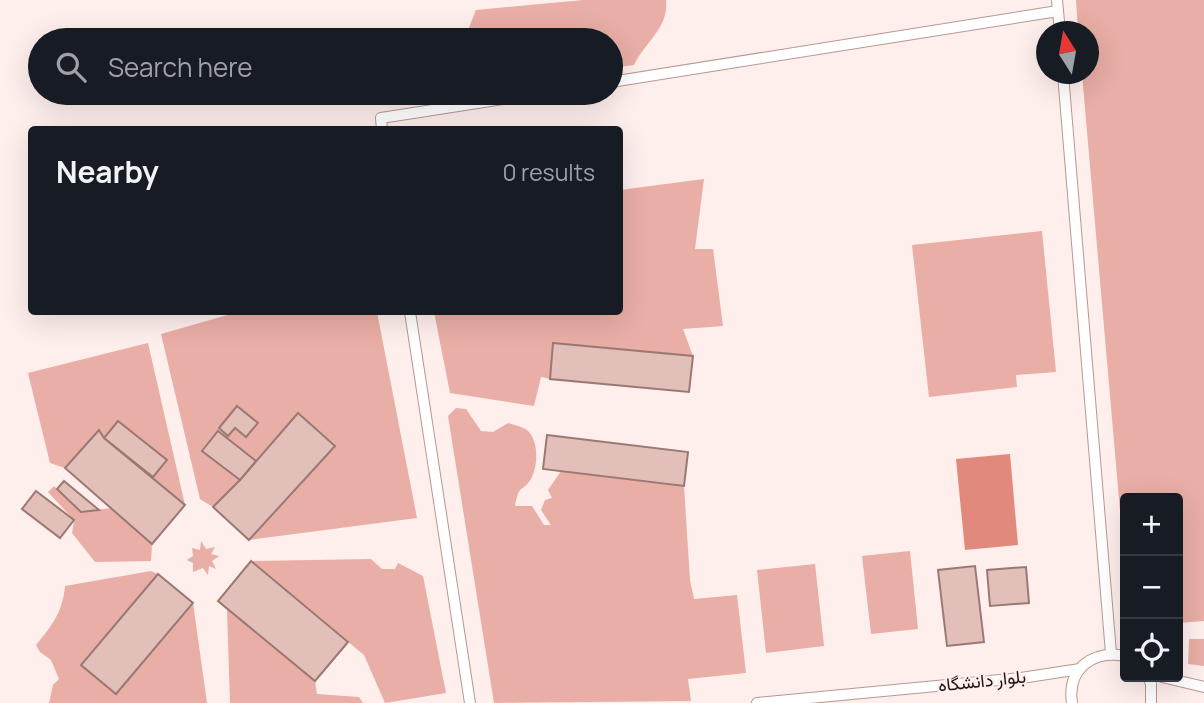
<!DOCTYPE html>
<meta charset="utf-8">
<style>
:root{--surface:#171b24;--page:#20242c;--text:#f1f3f6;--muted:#9ea1a6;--line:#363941}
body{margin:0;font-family:Manrope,Vazirmatn,sans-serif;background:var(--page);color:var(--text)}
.controls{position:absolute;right:21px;bottom:21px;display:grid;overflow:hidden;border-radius:7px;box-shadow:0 7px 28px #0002}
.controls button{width:63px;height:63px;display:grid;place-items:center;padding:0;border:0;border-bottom:2px solid var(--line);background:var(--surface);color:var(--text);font:35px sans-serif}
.compass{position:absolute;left:1036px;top:21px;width:63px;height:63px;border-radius:50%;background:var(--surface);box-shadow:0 7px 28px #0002;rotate:349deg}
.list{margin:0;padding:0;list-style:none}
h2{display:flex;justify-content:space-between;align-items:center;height:91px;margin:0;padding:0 28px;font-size:30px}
h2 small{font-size:23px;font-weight:400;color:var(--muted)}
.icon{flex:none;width:38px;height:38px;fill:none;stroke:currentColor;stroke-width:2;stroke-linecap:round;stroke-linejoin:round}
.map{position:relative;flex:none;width:1204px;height:703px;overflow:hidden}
.search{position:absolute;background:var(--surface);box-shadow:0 7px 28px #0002;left:28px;top:28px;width:595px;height:77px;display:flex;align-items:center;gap:18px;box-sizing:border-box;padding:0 24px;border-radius:38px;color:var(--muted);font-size:26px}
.panel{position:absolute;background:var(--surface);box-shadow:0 7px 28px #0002;left:28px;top:126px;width:595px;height:189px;border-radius:7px}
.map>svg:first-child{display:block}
.green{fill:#e9aea5}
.water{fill:#e1897d}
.building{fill:#e3bfb9;stroke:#9a7974;stroke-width:2}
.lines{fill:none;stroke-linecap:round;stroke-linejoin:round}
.lane-casing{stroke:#b99792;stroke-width:12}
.lane{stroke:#fff;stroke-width:10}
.labels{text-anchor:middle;stroke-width:5;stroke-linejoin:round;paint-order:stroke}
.street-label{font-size:18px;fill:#1e1110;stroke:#feeeec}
</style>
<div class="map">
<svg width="1204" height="703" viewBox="0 0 1204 703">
<rect width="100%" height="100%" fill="#feeeec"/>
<g class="green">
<path d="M584,0H666C669,28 645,42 634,65L611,68V40H464L476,10Z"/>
<path d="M1076,0H1204V621L1178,623V498H1125V568L1082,74H1088V32L1078,31Z"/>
<path d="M704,179L695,249H713L723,326L683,329L693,356L554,343L550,379L541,377L534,406L450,393L434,312H620V190Z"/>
<path d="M1042,231L1056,372L1016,375L1017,387L929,397L912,245Z"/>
<path d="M238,312H377L417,518L249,540L334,446L298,413L240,480L213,507L200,499L161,334Z"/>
<path d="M148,343L185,505L104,438L99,430L65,468L50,463L28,373Z"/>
<path d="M456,408L466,409L481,431L493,432L508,423C514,425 524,427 528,431C539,442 538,466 531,479C522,493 519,483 515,506H532L544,525H551L541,510L545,500L552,498L548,490L561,471L684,486L690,580L694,599L737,595L746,673L688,679L691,701L494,703L448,416Z"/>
<path d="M54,486L81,512L111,508L152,544L151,561L95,562L72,533L74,520L48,492Z"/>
<path d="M201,541L206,549L215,547L211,554L219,556L212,561L216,569L209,566L208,575L203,568L193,572V563L187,560L193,556L192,548L200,550Z"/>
<path d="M910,551L918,629L871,634L862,556Z"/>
<path d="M371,559L382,569H395L398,563L423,576L446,693L385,703L364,655L251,561Z"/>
<path d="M815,564L824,646L766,653L757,570Z"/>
<path d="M151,571L158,574L82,666L116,694L193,603L207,703H49L53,685L59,679L51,660L40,652L36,645C52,626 63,611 65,586Z"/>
<path d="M227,609L315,681L317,694L359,697L363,703H230Z"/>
<path d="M1189,639H1204V666L1188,664Z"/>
</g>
<path class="water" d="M1010,454L1018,545L965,550L956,459Z"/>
<g class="building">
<path d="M553,343L693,356L689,392L550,379Z"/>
<path d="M237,406L258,423L246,437L235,428L228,436L219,428Z"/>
<path d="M298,413L335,446L249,540L213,507L240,480Z"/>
<path d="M118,421L167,460L153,477L104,438Z"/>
<path d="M99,430L104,438L185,505L152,544L65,468Z"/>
<path d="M218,431L256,461L240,480L202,451Z"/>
<path d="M547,435L688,452L684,486L543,469Z"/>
<path d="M64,481L99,510L81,512L57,489Z"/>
<path d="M36,491L74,520L60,538L22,509Z"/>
<path d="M251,561L348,642L315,681L218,601Z"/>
<path d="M975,566L984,642L947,646L938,570Z"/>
<path d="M1026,567L1029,603L990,606L987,570Z"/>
<path d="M158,574L193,603L116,694L81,665Z"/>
</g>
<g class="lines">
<g class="lane-casing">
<g id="lane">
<path d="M1057,0L1060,32"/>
<path d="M1063,74L1111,653"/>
<path d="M611,82L1058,11"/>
<path d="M382,130L381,118L542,93"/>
<path d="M410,312L470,703"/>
<path d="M1148,677L1151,684V703"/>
<path d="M1162,677L1204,687"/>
<path d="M757,703L1021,678L1080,669"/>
<path d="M1072,703C1067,668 1093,650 1125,656"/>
</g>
</g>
<use href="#lane" class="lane"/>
</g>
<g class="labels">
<g class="street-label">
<text transform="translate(982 681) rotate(-6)" y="6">بلوار دانشگاه</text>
</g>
</g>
</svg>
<div class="controls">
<button>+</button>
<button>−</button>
<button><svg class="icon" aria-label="locate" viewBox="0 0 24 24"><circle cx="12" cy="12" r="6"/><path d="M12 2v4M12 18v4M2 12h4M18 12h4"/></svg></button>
</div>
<svg class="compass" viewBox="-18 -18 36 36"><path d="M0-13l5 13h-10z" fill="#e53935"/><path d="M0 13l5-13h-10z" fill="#9ea1a6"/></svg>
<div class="search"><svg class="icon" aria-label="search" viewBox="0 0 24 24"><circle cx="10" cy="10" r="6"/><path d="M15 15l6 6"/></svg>Search here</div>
<section class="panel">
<h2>Nearby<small>0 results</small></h2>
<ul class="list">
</ul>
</section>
</div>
